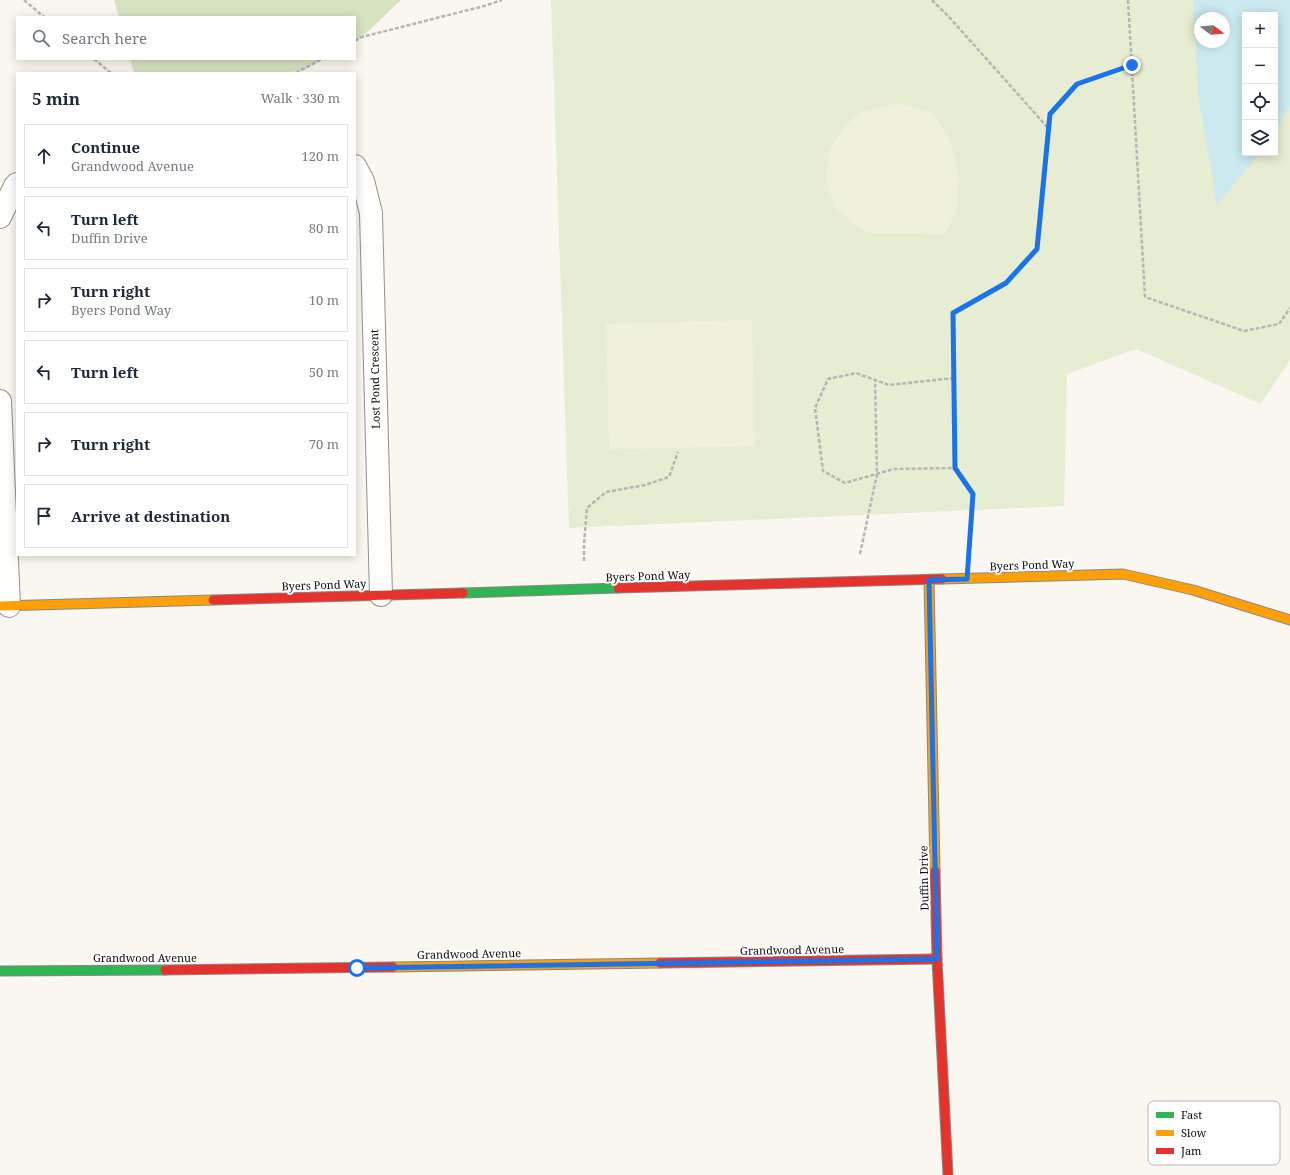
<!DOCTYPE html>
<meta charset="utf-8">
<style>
:root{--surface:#fff;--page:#f6f6f7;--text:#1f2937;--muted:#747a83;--line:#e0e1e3}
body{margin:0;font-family:"Noto Serif",serif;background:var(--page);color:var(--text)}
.controls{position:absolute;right:12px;top:12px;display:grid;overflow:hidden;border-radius:0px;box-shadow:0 2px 10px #0003}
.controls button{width:36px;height:36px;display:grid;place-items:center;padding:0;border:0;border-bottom:1px solid var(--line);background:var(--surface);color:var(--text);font:20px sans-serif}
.compass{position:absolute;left:1194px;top:12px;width:36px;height:36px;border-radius:50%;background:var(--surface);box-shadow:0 2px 10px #0003;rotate:106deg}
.stop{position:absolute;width:12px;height:12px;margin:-9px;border:3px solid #1a73e8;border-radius:50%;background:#fff}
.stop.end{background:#1a73e8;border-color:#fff;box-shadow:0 1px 4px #0008}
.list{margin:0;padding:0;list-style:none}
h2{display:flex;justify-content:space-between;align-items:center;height:52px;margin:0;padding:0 16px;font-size:17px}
h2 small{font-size:13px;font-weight:400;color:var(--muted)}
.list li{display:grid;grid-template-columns:26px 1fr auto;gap:12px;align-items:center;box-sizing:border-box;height:64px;margin:0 8px 8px;padding:0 8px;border:1px solid var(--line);border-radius:0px}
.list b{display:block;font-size:15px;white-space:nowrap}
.list p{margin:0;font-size:13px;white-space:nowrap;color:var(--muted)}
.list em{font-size:13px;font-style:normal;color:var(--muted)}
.icon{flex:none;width:22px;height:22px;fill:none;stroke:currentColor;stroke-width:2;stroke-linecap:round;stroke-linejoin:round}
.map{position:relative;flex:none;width:1290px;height:1175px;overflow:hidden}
.search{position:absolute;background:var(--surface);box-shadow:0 2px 10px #0003;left:16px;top:16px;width:340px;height:44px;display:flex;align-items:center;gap:10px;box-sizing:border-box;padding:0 14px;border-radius:0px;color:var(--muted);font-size:15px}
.panel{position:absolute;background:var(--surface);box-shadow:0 2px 10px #0003;left:16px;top:72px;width:340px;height:484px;border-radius:0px}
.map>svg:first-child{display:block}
.green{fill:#e6edd2;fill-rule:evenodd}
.forest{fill:#d8e3c1}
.pitch{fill:#eff1dc}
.water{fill:#cbe9ef;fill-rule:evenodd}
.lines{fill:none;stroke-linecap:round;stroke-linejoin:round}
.street-casing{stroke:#93928f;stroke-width:24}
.fast-casing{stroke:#8a8885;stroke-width:11}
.slow-casing{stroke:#8a8885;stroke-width:11}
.jam-casing{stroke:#8a8885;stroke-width:11}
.path{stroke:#b7b6b5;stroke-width:2.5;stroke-dasharray:4 2;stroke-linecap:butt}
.street{stroke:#fefefd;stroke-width:22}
.fast{stroke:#30b455;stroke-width:9}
.slow{stroke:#ff9f0a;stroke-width:9}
.jam{stroke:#e5322d;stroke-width:9}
.route{stroke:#1a73e8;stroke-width:5}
.labels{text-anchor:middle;stroke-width:4;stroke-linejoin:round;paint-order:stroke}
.street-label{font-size:11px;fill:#0c0c0c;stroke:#fff}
.key{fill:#fff;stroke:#b6b6b6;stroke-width:1}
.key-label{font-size:11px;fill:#0c0c0c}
</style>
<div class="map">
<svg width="1290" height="1175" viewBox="0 0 1290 1175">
<rect width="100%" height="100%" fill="#faf7f0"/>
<path class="green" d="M551,0H1290V360L1261,404L1136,349L1067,374L1064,506L569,528ZM1245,15H1275V153H1245ZM1200,18H1224V42H1200Z"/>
<g class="forest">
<path d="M114,0H401L362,37L355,41V17H119Z"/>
<path d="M130,59H322L304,70L285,73H134Z"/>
</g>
<g class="pitch">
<path d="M899,103L932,113L951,142L959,180L956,213L944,234L867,233L835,209L826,176L830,148L846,125L859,113Z"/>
<path d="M752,320L755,446L609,449L606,324Z"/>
</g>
<path class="water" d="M1193,0H1290V105L1275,130V15H1245V153H1260L1217,205L1198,94ZM1200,18H1224V42H1200Z"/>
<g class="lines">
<g class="street-casing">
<g id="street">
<path d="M355,166L363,181L371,213L381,595"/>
<path d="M0,217L15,186L17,184"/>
<path d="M0,401L9,606"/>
</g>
</g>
<g class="fast-casing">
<g id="fast">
<path d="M463,593L618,588"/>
<path d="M0,971L165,970"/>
</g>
</g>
<g class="slow-casing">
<g id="slow">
<path d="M942,579L1123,574L1193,590L1290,620"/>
<path d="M929,580L935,871"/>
<path d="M0,606L213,600"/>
<path d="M393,967L660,963"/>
</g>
</g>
<g class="jam-casing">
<g id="jam">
<path d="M618,588L942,579"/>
<path d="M213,600L463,593"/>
<path d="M935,871L937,959L948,1175"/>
<path d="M660,963L937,959"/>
<path d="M165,970L393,967"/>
</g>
</g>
<g class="path">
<path d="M24,0L44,17"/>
<path d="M932,0L950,18L1048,128"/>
<path d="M1128,0L1145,297L1244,331L1279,324L1290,308"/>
<path d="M355,41L362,37L484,6L502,0"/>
<path d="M94,59L111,73"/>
<path d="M296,73L322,59"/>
<path d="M954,378L889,385L856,373L828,379L815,408L823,471L845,483L894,469L955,468"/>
<path d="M969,550L973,494L955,468L953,313L1006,283L1037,249L1050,114L1077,84L1132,65"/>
<path d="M860,554L877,474L875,380"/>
<path d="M584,561V544L587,508L606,492L645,485L669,477L678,452"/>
</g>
<use href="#street" class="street"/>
<use href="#fast" class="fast"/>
<use href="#slow" class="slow"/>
<use href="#jam" class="jam"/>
</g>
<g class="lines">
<path class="route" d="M357,968L937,959L929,580L967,579L973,494L955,468L953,313L1006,283L1037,249L1050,114L1077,84L1132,65"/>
</g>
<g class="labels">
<g class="street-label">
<text transform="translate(375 379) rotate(-91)" y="4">Lost Pond Crescent</text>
<text transform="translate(1032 565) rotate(-2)" y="4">Byers Pond Way</text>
<text transform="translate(648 576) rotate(-2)" y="4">Byers Pond Way</text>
<text transform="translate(324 585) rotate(-2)" y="4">Byers Pond Way</text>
<text transform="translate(924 878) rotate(-91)" y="4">Duffin Drive</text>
<text transform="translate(792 950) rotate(-1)" y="4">Grandwood Avenue</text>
<text transform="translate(469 954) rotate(-1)" y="4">Grandwood Avenue</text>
<text x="145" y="962">Grandwood Avenue</text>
</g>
</g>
<rect x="1148" y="1101" width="132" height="64" rx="6" class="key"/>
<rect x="1156" y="1112" width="18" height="6" fill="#30b455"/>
<rect x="1156" y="1130" width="18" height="6" fill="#ff9f0a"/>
<rect x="1156" y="1148" width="18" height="6" fill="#e5322d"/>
<g class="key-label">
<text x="1181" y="1119">Fast</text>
<text x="1181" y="1137">Slow</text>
<text x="1181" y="1155">Jam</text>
</g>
</svg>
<div class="controls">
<button>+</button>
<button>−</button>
<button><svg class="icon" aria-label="locate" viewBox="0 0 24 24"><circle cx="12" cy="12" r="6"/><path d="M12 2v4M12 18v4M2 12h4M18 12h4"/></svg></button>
<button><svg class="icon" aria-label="layers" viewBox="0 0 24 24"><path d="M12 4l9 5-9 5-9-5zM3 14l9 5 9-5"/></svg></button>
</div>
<svg class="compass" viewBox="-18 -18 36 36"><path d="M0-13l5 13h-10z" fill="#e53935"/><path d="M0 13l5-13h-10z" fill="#747a83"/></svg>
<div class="stop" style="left:357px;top:968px"></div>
<div class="stop end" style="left:1132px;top:65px"></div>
<div class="search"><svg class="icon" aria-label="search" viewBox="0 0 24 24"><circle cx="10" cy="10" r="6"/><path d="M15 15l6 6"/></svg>Search here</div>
<section class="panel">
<h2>5 min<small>Walk · 330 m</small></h2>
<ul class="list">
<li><svg class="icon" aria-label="ahead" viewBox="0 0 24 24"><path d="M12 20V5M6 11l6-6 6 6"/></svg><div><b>Continue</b><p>Grandwood Avenue</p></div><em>120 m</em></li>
<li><svg class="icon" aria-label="left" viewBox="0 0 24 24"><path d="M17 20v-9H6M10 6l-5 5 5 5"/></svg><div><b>Turn left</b><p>Duffin Drive</p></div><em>80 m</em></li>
<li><svg class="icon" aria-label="right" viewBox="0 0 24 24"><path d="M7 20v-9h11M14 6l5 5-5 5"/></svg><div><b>Turn right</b><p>Byers Pond Way</p></div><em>10 m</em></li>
<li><svg class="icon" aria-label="left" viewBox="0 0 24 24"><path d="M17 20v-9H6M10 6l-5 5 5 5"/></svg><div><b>Turn left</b></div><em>50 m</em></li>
<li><svg class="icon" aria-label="right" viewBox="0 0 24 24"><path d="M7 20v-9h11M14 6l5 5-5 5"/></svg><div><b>Turn right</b></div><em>70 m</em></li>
<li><svg class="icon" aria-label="arrive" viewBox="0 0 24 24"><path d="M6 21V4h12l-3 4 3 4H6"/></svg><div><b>Arrive at destination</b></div></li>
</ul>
</section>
</div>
